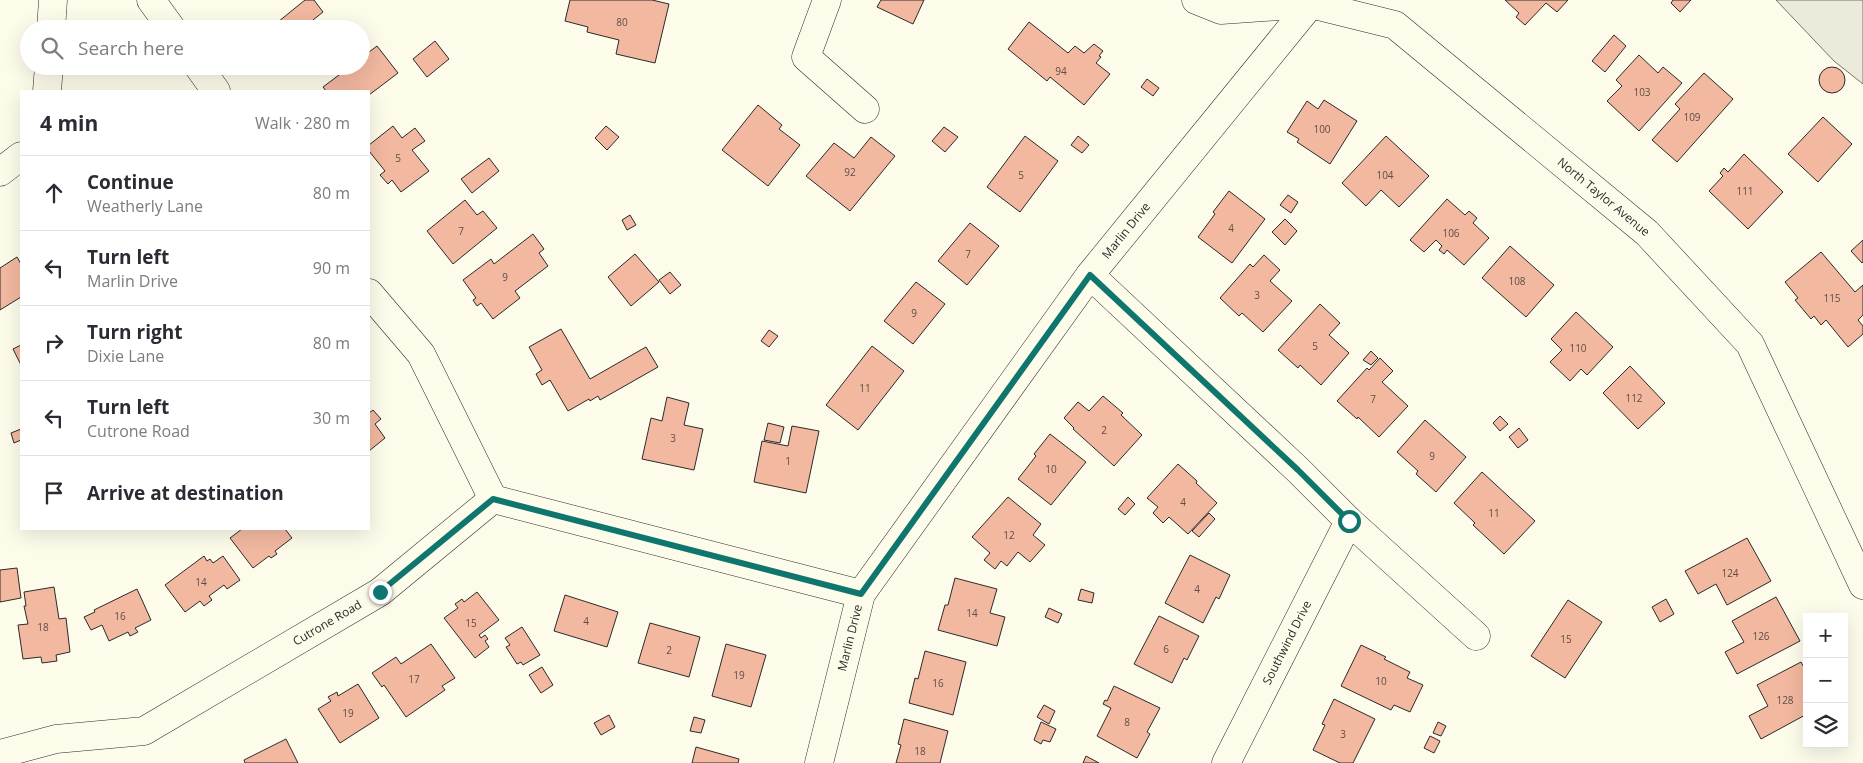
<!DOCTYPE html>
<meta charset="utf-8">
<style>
:root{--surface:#fff;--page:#f2f2f3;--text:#2b2b33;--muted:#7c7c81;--line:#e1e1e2}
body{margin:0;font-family:"Open Sans",sans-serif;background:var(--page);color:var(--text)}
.controls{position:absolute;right:15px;bottom:15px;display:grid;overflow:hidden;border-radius:0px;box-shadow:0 5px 20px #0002}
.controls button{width:45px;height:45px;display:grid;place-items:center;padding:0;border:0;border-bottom:1px solid var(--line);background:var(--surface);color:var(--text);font:25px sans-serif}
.stop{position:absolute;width:15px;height:15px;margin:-11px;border:4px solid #0f766e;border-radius:50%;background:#fff}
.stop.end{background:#0f766e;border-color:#fff;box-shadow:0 1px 5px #0008}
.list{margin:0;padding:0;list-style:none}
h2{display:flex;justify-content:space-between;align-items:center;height:65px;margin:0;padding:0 20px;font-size:21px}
h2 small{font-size:16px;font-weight:400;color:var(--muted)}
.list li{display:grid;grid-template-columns:32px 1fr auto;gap:15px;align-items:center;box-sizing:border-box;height:75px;padding:0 20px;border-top:1px solid var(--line)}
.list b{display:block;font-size:19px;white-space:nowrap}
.list p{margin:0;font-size:16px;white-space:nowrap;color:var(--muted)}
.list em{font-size:16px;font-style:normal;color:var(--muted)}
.icon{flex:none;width:28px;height:28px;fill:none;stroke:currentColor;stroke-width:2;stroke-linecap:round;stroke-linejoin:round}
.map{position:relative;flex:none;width:1863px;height:763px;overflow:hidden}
.search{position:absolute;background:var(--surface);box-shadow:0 5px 20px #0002;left:20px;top:20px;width:350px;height:55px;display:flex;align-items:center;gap:12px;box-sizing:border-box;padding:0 18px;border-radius:28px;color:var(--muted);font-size:19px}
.panel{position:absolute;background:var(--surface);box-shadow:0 5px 20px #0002;left:20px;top:90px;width:350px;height:440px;border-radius:0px}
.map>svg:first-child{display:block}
.green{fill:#ecebdb;stroke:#74746e}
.building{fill:#f2b8a0;stroke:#2b2b2b}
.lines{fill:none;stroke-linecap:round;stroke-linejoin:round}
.minor-casing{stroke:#2b2b2b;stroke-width:29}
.minor{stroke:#fdfbea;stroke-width:28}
.route{stroke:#0f766e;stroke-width:6}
.labels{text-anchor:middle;stroke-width:4;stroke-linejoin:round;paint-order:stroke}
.number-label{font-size:10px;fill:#5d4e48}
.street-label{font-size:12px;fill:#2b2b2b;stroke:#fdfbea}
</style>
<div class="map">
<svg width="1863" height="763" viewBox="0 0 1863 763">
<rect width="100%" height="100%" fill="#fdfbea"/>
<path class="green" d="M1776,0H1863V84L1834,61Z"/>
<g class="building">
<path d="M305,0H314L323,12L313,20L320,29H275L273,26Z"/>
<path d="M570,0H652L669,4L655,63L616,54L619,40L587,32L588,27L565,21Z"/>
<path d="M881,0H924L913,24L877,7Z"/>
<path d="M1505,0H1568L1557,12L1546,3L1525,25L1516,17L1519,13Z"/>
<path d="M1673,0H1691L1680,12L1671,3Z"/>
<path d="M1029,22L1068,53L1075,46L1084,53L1094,44L1103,51L1099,56L1101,57L1096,63L1110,74L1084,105L1050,77L1047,81L1008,49Z"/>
<path d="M1614,35L1626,46L1605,72L1592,61Z"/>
<path d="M435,41L449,59L427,77L413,59Z"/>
<path d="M377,46L398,73L369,95V91H326L323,87L351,66H361V58Z"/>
<path d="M1639,55L1658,73L1663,67L1682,83L1639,131L1607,101L1622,86L1616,80Z"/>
<circle cx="1832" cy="80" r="13"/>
<path d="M1704,73L1733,99L1677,162L1652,140L1680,109L1675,104Z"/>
<path d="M1147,79L1159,88L1153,96L1141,87Z"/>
<path d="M1324,100L1357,121L1330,164L1297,142L1299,139L1287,132L1307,101L1318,109Z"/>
<path d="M758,105L782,125L779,129L800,145L768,186L722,150Z"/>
<path d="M1823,117L1852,144L1818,182L1788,154Z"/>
<path d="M393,126L402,138L415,128L425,141L412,150L429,171L401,192L392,180L388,184L380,175L385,171L369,151V145Z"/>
<path d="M606,126L619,137L607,150L595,138Z"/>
<path d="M944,127L958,137L945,152L932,141Z"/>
<path d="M1025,136L1058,161L1020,212L987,187Z"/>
<path d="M1078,136L1089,145L1082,153L1071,145Z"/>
<path d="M1386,136L1429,176L1399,207L1381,190L1366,206L1342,183Z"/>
<path d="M871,137L895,156L850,211L806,176L834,143L854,158Z"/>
<path d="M1744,154L1783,192L1748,229L1709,191L1723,176L1720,173L1724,168L1728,172Z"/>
<path d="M489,158L499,171L472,193L461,179Z"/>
<path d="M1229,191L1265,219L1232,263L1198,237L1215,214L1213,212Z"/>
<path d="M1288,195L1298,202L1291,213L1280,205Z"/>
<path d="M1447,199L1465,215L1469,211L1477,218L1473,223L1489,238L1464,265L1447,250L1444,254L1439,250L1442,246L1436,240L1424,252L1410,240Z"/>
<path d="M465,200L477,215L483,211L497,228L453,264L427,231Z"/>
<path d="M630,215L636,225L627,230L622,220Z"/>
<path d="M1285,219L1297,231L1285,245L1272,232Z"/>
<path d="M970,223L999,246L967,285L938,261Z"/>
<path d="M533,234L544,249L539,253L548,266L515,291L520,298L493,319L481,303L477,306L473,300L476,298L463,280L491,259L494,264Z"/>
<path d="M1863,240V262L1862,263L1851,251Z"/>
<path d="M1510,246L1554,285L1526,317L1482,278Z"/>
<path d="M1821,252L1855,292L1863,285V315L1858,320L1863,326V334L1848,347L1826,320L1821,325L1814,316L1811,319L1795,300L1798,298L1785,282Z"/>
<path d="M635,254L659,282L631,306L608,277Z"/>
<path d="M1264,255L1280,270L1270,281L1292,301L1263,332L1242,313L1239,316L1220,298L1250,264L1253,267Z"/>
<path d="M17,257L21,264V297L0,310V268Z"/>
<path d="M670,272L681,285L670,294L659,280Z"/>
<path d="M916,282L945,304L913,344L884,321Z"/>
<path d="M1320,304L1340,323L1329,335L1349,353L1321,385L1300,365L1298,368L1278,350Z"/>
<path d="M1576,312L1613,347L1587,375L1581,369L1570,381L1550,362L1562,350L1551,339Z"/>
<path d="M561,329L590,379L646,347L658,367L600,400L598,396L590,401L589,399L568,411L550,380L542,385L536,374L542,370L529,347Z"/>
<path d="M769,330L778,336L769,347L761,341Z"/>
<path d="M21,345V365L13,349Z"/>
<path d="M872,346L904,371L858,430L826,405Z"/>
<path d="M1371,351L1378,358L1371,365L1363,360Z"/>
<path d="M1380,358L1393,371L1382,382L1408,406L1379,437L1358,417L1357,419L1337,401L1367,368L1369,370Z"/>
<path d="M1630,366L1665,403L1638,429L1603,393Z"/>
<path d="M1103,396L1123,413L1121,415L1142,435L1114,466L1073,429L1074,428L1064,418L1078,402L1089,411Z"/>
<path d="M667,397L689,403L684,425L703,429L694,470L642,459L651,418L662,421Z"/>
<path d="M373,410L381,419L375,424L385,438L369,451V413Z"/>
<path d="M1500,416L1508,424L1500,431L1493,423Z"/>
<path d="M1425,420L1466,457L1436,492L1416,474L1418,471L1397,452Z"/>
<path d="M768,423L784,427L780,443L764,440Z"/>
<path d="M792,426L819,431L806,493L754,482L762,441L788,446Z"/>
<path d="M1519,428L1528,440L1518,448L1509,437Z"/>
<path d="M21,429V440L14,443L11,433Z"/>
<path d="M1050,434L1086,462L1051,505L1018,479L1036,456L1034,454Z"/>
<path d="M1178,464L1197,481L1196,483L1217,503L1188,534L1169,517L1163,523L1153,513L1158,507L1147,498Z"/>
<path d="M1482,472L1535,521L1504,554L1473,525L1475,523L1454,503Z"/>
<path d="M1008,497L1041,524L1033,535L1045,545L1030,562L1018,552L1007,566L1001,561L995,569L984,560L990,553L972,537Z"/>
<path d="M1128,497L1135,504L1125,515L1118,509Z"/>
<path d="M1209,513L1215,519L1199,537L1192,531Z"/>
<path d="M242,529H285L292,538L275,551L277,554L271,558L269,556L253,568L230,538Z"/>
<path d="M1747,538L1771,581L1727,605L1716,584L1698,594L1685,571Z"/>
<path d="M1190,555L1230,575L1219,599L1216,597L1203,623L1165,603Z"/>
<path d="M204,556L207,561L210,559L213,563L223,556L240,580L227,589L224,585L209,596L212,600L204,606L200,601L185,612L165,585Z"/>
<path d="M17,568L21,598L0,602V570Z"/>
<path d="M955,578L997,589L990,613L1005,617L997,646L938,630L945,605H948Z"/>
<path d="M54,587L59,619L66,618L70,652L56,655L57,661L42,663L41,657L23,659L18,625L28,624L24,606H26L24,592Z"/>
<path d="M137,589L151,620L135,628L138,632L130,636L128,632L109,641L102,625L91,630L84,617L95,612L94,610Z"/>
<path d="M1081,589L1094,593L1092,603L1078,600Z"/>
<path d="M477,592L499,620L479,635L481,638L485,635L488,639L485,641L489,647L475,658L444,618L458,608L455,604L462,599L464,602Z"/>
<path d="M565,595L618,612L607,647L554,631Z"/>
<path d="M1776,597L1800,641L1737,674L1725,652L1744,642L1732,621Z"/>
<path d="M1666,599L1674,614L1660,622L1652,607Z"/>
<path d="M1568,600L1602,622L1565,678L1531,656Z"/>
<path d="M1049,608L1062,614L1058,623L1045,617Z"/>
<path d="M1159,616L1199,636L1187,660L1184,658L1172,683L1134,664Z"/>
<path d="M650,623L700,637L689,677L638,663Z"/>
<path d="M522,627L540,655L523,665L521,662L517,664L506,647L510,645L505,638Z"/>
<path d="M431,644L455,678L442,686L445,690L406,717L384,685L382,687L372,673L396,657L401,664Z"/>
<path d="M726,644L766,655L751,707L712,696Z"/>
<path d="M1361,645L1386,657L1384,659L1410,672L1407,678L1423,685L1410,712L1394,705L1391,710L1341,686Z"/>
<path d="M925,651L966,662L953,715L909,703L915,678L918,679Z"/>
<path d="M1801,662L1807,673V714L1761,739L1749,716L1768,706L1757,685Z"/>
<path d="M542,667L553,685L541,693L529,675Z"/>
<path d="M358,684L379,718L340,743L318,709L331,701L328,697L337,692L338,696Z"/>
<path d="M1114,686L1160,708L1147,732L1150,734L1137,758L1097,736L1111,708L1103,704L1105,700L1107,701Z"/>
<path d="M1334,699L1375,719L1353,763H1340L1313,750L1325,725L1322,724Z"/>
<path d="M1044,705L1055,711L1049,724L1037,717Z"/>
<path d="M609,715L615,727L601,735L594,723Z"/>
<path d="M694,717L705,720L701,733L690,731Z"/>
<path d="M904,719L948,731L940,763H896L901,745L898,744Z"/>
<path d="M1041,722L1056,729L1050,742L1043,740L1041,744L1034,740Z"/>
<path d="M1438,722L1446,726L1441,736L1433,733Z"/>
<path d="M1430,736L1440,741L1434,753L1424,748Z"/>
<path d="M286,739L298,763H245L244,760Z"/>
<path d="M696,747L739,759L738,763H692Z"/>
<path d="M1086,756L1099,763H1083Z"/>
</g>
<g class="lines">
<g class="minor-casing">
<g id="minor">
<path d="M151,0L172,29"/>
<path d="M827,0L806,57L865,109"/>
<path id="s1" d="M1196,0L1221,10L1310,4L1395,25L1647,233L1750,344L1863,585"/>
<path d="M51,29L53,0"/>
<path d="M198,66L216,91"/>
<path d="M47,91L49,66"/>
<path d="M0,172L21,156"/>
<path d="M1090,275L1298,470L1349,521L1476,636"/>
<path d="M369,293L421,354L493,499"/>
<path d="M493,499L861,594"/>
<path id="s2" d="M0,754L56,739L144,731L380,592L493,499"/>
<path id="s3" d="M819,763L861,594L1090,275L1314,0"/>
<path id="s4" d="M1226,763L1349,521"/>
</g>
</g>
<use href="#minor" class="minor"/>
</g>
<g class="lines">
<path class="route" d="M380,592L493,499L861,594L1090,275L1298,470L1349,521"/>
</g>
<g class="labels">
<g class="number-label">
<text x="622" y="26">80</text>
<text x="1061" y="75">94</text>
<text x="1642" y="96">103</text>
<text x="1692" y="121">109</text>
<text x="1322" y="133">100</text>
<text x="398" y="162">5</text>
<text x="850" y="176">92</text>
<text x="1021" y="179">5</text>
<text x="1385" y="179">104</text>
<text x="1745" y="195">111</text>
<text x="1231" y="232">4</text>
<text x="461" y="235">7</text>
<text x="1451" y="237">106</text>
<text x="968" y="258">7</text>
<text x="505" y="281">9</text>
<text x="1517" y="285">108</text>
<text x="1257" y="299">3</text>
<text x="1832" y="302">115</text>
<text x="914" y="317">9</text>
<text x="1315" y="350">5</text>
<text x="1578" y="352">110</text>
<text x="865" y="392">11</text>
<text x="1634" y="402">112</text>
<text x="1373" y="403">7</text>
<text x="1104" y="434">2</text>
<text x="673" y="442">3</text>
<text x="1432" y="460">9</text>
<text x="788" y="465">1</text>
<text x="1051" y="473">10</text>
<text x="1183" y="506">4</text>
<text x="1494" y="517">11</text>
<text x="1009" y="539">12</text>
<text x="1730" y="577">124</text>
<text x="201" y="586">14</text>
<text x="1197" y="593">4</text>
<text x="972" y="617">14</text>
<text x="120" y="620">16</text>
<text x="586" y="625">4</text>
<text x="471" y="627">15</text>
<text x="43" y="631">18</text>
<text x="1761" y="640">126</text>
<text x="1566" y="643">15</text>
<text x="1166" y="653">6</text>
<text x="669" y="654">2</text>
<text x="739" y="679">19</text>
<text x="414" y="683">17</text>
<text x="1381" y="685">10</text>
<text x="938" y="687">16</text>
<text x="1785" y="704">128</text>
<text x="348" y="717">19</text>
<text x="1127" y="726">8</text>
<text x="1343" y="738">3</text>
<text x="920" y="755">18</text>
</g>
<g class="street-label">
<text dy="4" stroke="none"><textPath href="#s1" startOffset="474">North Taylor Avenue</textPath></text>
<text dy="4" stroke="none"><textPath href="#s3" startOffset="624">Marlin Drive</textPath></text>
<text dy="4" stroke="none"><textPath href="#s2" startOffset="359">Cutrone Road</textPath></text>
<text dy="4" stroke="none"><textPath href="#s3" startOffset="129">Marlin Drive</textPath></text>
<text dy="4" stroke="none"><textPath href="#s4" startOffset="135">Southwind Drive</textPath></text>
</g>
</g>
</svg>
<div class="controls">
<button>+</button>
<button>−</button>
<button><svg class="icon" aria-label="layers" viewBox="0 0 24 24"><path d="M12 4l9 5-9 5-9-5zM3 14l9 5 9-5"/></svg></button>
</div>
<div class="stop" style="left:1349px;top:521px"></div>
<div class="stop end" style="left:380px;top:592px"></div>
<div class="search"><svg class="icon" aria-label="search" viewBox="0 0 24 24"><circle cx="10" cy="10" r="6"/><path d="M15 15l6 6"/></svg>Search here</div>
<section class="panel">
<h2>4 min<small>Walk · 280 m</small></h2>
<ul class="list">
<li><svg class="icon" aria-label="ahead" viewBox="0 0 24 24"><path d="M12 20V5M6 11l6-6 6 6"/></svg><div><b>Continue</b><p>Weatherly Lane</p></div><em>80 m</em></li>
<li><svg class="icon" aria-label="left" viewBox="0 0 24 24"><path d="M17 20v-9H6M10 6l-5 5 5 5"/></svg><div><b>Turn left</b><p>Marlin Drive</p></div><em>90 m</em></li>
<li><svg class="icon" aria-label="right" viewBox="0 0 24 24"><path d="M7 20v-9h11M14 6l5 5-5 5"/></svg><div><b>Turn right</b><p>Dixie Lane</p></div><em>80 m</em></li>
<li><svg class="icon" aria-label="left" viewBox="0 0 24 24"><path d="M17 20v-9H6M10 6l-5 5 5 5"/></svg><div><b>Turn left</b><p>Cutrone Road</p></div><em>30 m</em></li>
<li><svg class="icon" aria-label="arrive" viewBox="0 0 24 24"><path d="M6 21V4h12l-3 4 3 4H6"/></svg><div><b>Arrive at destination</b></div></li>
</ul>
</section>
</div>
